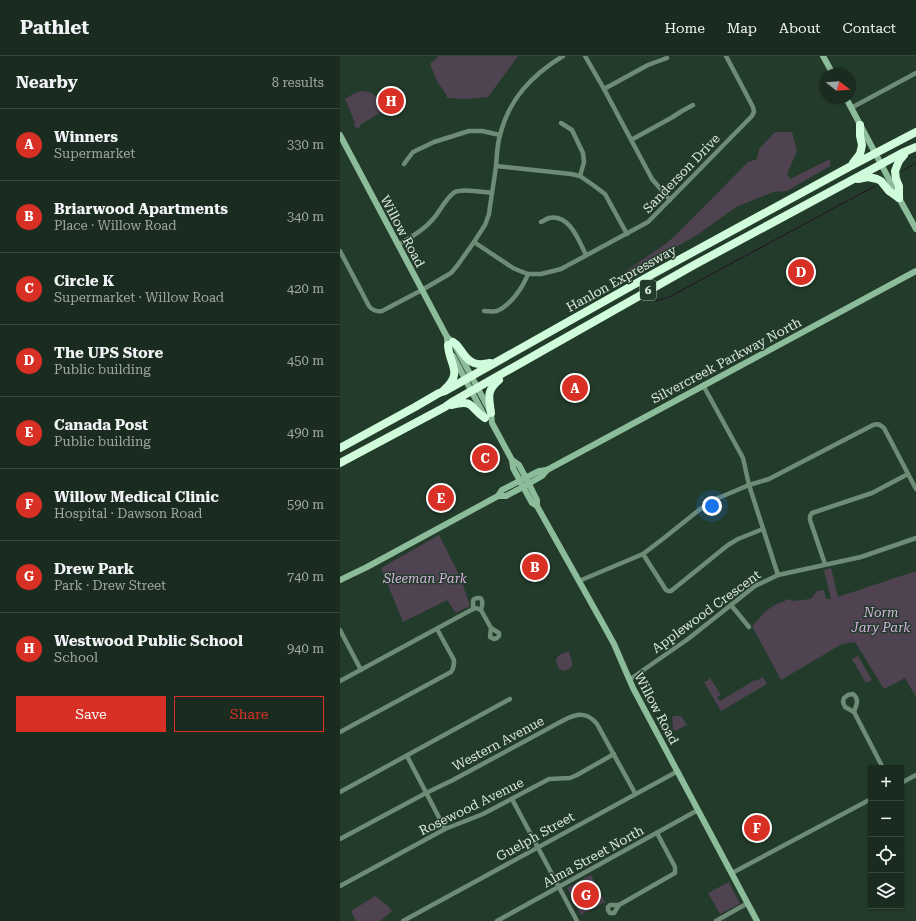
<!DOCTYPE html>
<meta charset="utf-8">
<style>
:root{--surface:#1a2c20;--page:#233429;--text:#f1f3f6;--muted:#9fa7a5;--line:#38483e;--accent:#d93025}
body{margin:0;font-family:"Roboto Serif",serif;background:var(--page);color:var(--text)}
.controls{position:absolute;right:12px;bottom:12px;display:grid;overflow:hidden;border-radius:0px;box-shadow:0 1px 3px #0004}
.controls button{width:36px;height:36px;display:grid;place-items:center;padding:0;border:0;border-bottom:1px solid var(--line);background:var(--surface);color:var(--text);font:20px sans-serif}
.compass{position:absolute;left:480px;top:12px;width:36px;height:36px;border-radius:50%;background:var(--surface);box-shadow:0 1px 3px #0004;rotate:107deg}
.you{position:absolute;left:372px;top:450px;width:14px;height:14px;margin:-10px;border:3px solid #fff;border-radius:50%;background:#1a73e8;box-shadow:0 0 0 6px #1a73e833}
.badge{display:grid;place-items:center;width:26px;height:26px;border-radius:50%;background:var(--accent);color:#fff;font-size:13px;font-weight:700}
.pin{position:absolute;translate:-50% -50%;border:2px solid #fff;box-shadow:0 1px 4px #0006}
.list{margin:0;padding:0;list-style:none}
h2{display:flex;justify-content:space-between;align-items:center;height:52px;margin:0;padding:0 16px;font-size:17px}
h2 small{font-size:13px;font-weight:400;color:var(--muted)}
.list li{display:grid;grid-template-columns:26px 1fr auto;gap:12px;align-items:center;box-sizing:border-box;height:72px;padding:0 16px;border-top:1px solid var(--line)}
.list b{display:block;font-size:15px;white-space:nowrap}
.list p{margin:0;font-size:13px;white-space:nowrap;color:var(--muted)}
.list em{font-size:13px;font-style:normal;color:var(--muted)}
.actions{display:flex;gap:8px;padding:12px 16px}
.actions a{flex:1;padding:9px 0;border:1px solid var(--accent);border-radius:0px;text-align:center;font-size:14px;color:var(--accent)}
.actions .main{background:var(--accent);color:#fff}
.icon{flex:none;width:22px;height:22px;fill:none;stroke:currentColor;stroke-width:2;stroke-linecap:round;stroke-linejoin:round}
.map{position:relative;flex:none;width:576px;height:865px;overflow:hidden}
header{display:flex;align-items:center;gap:24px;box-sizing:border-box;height:56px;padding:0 20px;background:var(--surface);border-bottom:1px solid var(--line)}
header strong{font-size:19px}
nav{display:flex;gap:22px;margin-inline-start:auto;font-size:14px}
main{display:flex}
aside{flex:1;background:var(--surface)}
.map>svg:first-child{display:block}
.green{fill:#4f4352}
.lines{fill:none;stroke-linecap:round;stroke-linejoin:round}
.stream{stroke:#231326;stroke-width:1}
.street{stroke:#6e8b76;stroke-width:4.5}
.secondary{stroke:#8cbc9a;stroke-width:6}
.highway{stroke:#d0fcdb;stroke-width:8}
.labels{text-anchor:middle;stroke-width:3;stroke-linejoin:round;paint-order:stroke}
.shield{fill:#233b2b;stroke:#a3b4a8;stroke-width:1}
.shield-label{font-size:12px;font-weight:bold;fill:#dae8dd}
.street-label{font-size:13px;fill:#dae8dd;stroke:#233b2b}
.park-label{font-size:13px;font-style:italic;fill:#d8b3e0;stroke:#233b2b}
</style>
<header>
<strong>Pathlet</strong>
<nav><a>Home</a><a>Map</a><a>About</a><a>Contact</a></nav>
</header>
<main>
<aside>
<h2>Nearby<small>8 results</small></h2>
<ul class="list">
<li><span class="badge">A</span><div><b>Winners</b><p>Supermarket</p></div><em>330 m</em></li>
<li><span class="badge">B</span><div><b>Briarwood Apartments</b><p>Place · Willow Road</p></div><em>340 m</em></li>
<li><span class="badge">C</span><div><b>Circle K</b><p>Supermarket · Willow Road</p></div><em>420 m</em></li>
<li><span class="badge">D</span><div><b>The UPS Store</b><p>Public building</p></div><em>450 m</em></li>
<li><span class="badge">E</span><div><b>Canada Post</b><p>Public building</p></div><em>490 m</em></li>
<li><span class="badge">F</span><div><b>Willow Medical Clinic</b><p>Hospital · Dawson Road</p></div><em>590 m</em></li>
<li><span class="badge">G</span><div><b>Drew Park</b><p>Park · Drew Street</p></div><em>740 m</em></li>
<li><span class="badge">H</span><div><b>Westwood Public School</b><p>School</p></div><em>940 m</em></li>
</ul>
<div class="actions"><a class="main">Save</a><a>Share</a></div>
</aside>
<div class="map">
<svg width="576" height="865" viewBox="0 0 576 865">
<rect width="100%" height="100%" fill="#233b2b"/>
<g class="green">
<path d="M99,0H178L148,41L127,43L107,42L106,38L97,25L90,8Z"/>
<path d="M21,35C36,36 38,41 43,55L20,69V71L18,72L15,71L14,70L15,67L5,43L13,38Z"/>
<path d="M435,76H452L457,95L447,118L450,123L490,103V110L447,135L433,136L396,151L357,179L288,218L286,215L327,187L338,177L408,106L417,103L419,93Z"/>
<path d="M99,479L121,523L130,550L116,557L107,544L63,566L41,512Z"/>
<path d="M491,512L498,541L576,515V641L565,622L544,633L515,586L502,588L441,624L412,570L427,554L435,549L449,543L453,545L471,543L477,535L484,534L486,543H491L484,514Z"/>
<path d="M226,596H229L232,606V610L229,613L224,615L219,613L216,605L218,600Z"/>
<path d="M518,600L532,624L526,627L512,603Z"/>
<path d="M423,621L427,628L381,655L364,626L369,624L368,623L370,622L381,639L377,641L380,645L415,624L416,625Z"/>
<path d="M335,660H341L347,669L335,675L333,673L332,661Z"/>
<path d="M251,819L265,846L241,859L227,832Z"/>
<path d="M389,826L400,848L380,858L368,837Z"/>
<path d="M35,840L48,850L52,855L40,865H16L11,855Z"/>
</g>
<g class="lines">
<g class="stream">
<path d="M562,115L576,107"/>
<path d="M316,245L329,241L535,130"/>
</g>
<g class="street">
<path d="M245,0L264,33L312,123L330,144"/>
<path d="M264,33L308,9L327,2"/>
<path d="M511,52L576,17"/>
<path d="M221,67L232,74L243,97L244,106L240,120"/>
<path d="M291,84L331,62L342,55L353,49"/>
<path d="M64,108L73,96L94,86L129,75H142L160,79"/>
<path d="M156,110L231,118L240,120L253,129L265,138L287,178"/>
<path d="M201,166C204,165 206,163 209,162C230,158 239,185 246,199"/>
<path d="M134,186L173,212L180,215L188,218H201L221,213L308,166L412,60L414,56L413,51L386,0"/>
<path d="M58,189C71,181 84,174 93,163C100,156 106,141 115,136C124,132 142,136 152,137"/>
<path d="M0,195L29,250C32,254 36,256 42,255L82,234L111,217L117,210L134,186L145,169L149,158C151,142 154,126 156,110C157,99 157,89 160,79C169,43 192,19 223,0"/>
<path d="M144,255C148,255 153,256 157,255C171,249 183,231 188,218"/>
<path d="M363,329L403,402L409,429L438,519"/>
<path d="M303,498L326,534L328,535H331L388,489L398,483L423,473"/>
<path d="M485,508L470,464V460L472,457L532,437L568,418"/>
<path d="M239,525L303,498L324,482L359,454L376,443L409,429L429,423L533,369C538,367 540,369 544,372L576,433"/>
<path d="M391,549L409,571"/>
<path d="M133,553V545L134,543C144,539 143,547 141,554"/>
<path d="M0,574L21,614"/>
<path d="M289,624L348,583L415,530L438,519L521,501L576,482"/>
<path d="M0,625L133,553L136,552L141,554L151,572L159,577V580L157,582L154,583L150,581L151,572"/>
<path d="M514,656C516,650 520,643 513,638L508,639L504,642L503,646L505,651L514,656L543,712"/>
<path d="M0,676L111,616C114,612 114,609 114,604L97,573"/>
<path d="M67,700L105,773"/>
<path d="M561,727L576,719"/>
<path d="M0,736L170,643"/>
<path d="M172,743L237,865"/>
<path d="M0,783L86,737L113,724L224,664C238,657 247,656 257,668L295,737"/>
<path d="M392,817L531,743"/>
<path d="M0,830L105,773L143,758L209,723L230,722L237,719L274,698"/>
<path d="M279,849L274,857H270L268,854V851L270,849H279L335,817V811L317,777"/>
<path d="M63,865L338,715"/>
<path d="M157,865L358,754"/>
<path d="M376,865L408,847"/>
</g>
<g class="secondary">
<path d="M483,0L493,18"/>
<path d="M506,42L559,142L576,173"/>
<path d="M0,79L107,281V284"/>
<path d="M107,281L113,286L151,357L152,367L172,404L179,409L186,422L197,444V450L263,568L274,588L293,632L417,865"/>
<path d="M113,300L144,359"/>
<path d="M172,404L173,412L192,447L197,450"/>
<path d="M158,440L162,434L199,415L207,414L576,215"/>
<path d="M0,524L27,511L158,440H166L183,431L202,420L207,414"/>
</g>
<g class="highway">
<path d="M513,107L520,98L521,94L522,89L520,80V69"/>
<path d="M518,123L528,121L537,123L541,125L549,135L559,142"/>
<path d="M559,142V130L556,123L555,115L559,105L564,99"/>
<path d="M113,286C118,289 119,292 122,296C130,308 137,310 150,307"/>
<path d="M104,334C124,316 109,309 108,289"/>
<path d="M112,349C135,343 129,352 145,362"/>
<path d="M151,357C149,341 146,335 159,324"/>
<path d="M0,392L75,351L99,337L105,335L311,219L511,110L576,76"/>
<path d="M0,407L105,351L112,346L354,209L562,97L576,91"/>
</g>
</g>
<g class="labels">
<rect class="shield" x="300" y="224" width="16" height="20" rx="3"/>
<g class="shield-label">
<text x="308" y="238">6</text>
</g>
<g class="street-label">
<text transform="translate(341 117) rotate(-46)" y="5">Sanderson Drive</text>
<text transform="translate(63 175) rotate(62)" y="5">Willow Road</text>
<text transform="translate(281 222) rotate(-29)" y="5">Hanlon Expressway</text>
<text transform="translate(386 304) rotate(-28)" y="5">Silvercreek Parkway North</text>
<text transform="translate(366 555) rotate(-36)" y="5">Applewood Crescent</text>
<text transform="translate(317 652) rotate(62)" y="5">Willow Road</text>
<text transform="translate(158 687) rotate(-28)" y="5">Western Avenue</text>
<text transform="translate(131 750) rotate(-26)" y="5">Rosewood Avenue</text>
<text transform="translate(195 780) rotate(-29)" y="5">Guelph Street</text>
<text transform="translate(253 800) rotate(-29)" y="5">Alma Street North</text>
</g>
<g class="park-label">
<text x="85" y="527">Sleeman Park</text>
<text x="541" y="561">Norm<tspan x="541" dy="15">Jary Park</tspan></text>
</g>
</g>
</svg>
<div class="controls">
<button>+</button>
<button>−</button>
<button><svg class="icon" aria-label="locate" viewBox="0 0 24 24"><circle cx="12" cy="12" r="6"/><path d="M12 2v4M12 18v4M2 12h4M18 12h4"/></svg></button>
<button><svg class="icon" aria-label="layers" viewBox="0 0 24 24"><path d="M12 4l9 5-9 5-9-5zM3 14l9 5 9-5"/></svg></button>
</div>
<svg class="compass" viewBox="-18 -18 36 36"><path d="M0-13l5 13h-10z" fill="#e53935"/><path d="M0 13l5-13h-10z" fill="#9fa7a5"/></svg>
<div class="you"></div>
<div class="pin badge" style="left:235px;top:332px">A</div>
<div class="pin badge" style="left:195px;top:511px">B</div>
<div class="pin badge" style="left:145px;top:402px">C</div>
<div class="pin badge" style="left:461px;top:216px">D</div>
<div class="pin badge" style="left:101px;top:442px">E</div>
<div class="pin badge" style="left:417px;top:772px">F</div>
<div class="pin badge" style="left:246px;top:839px">G</div>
<div class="pin badge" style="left:51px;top:45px">H</div>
</div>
</main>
